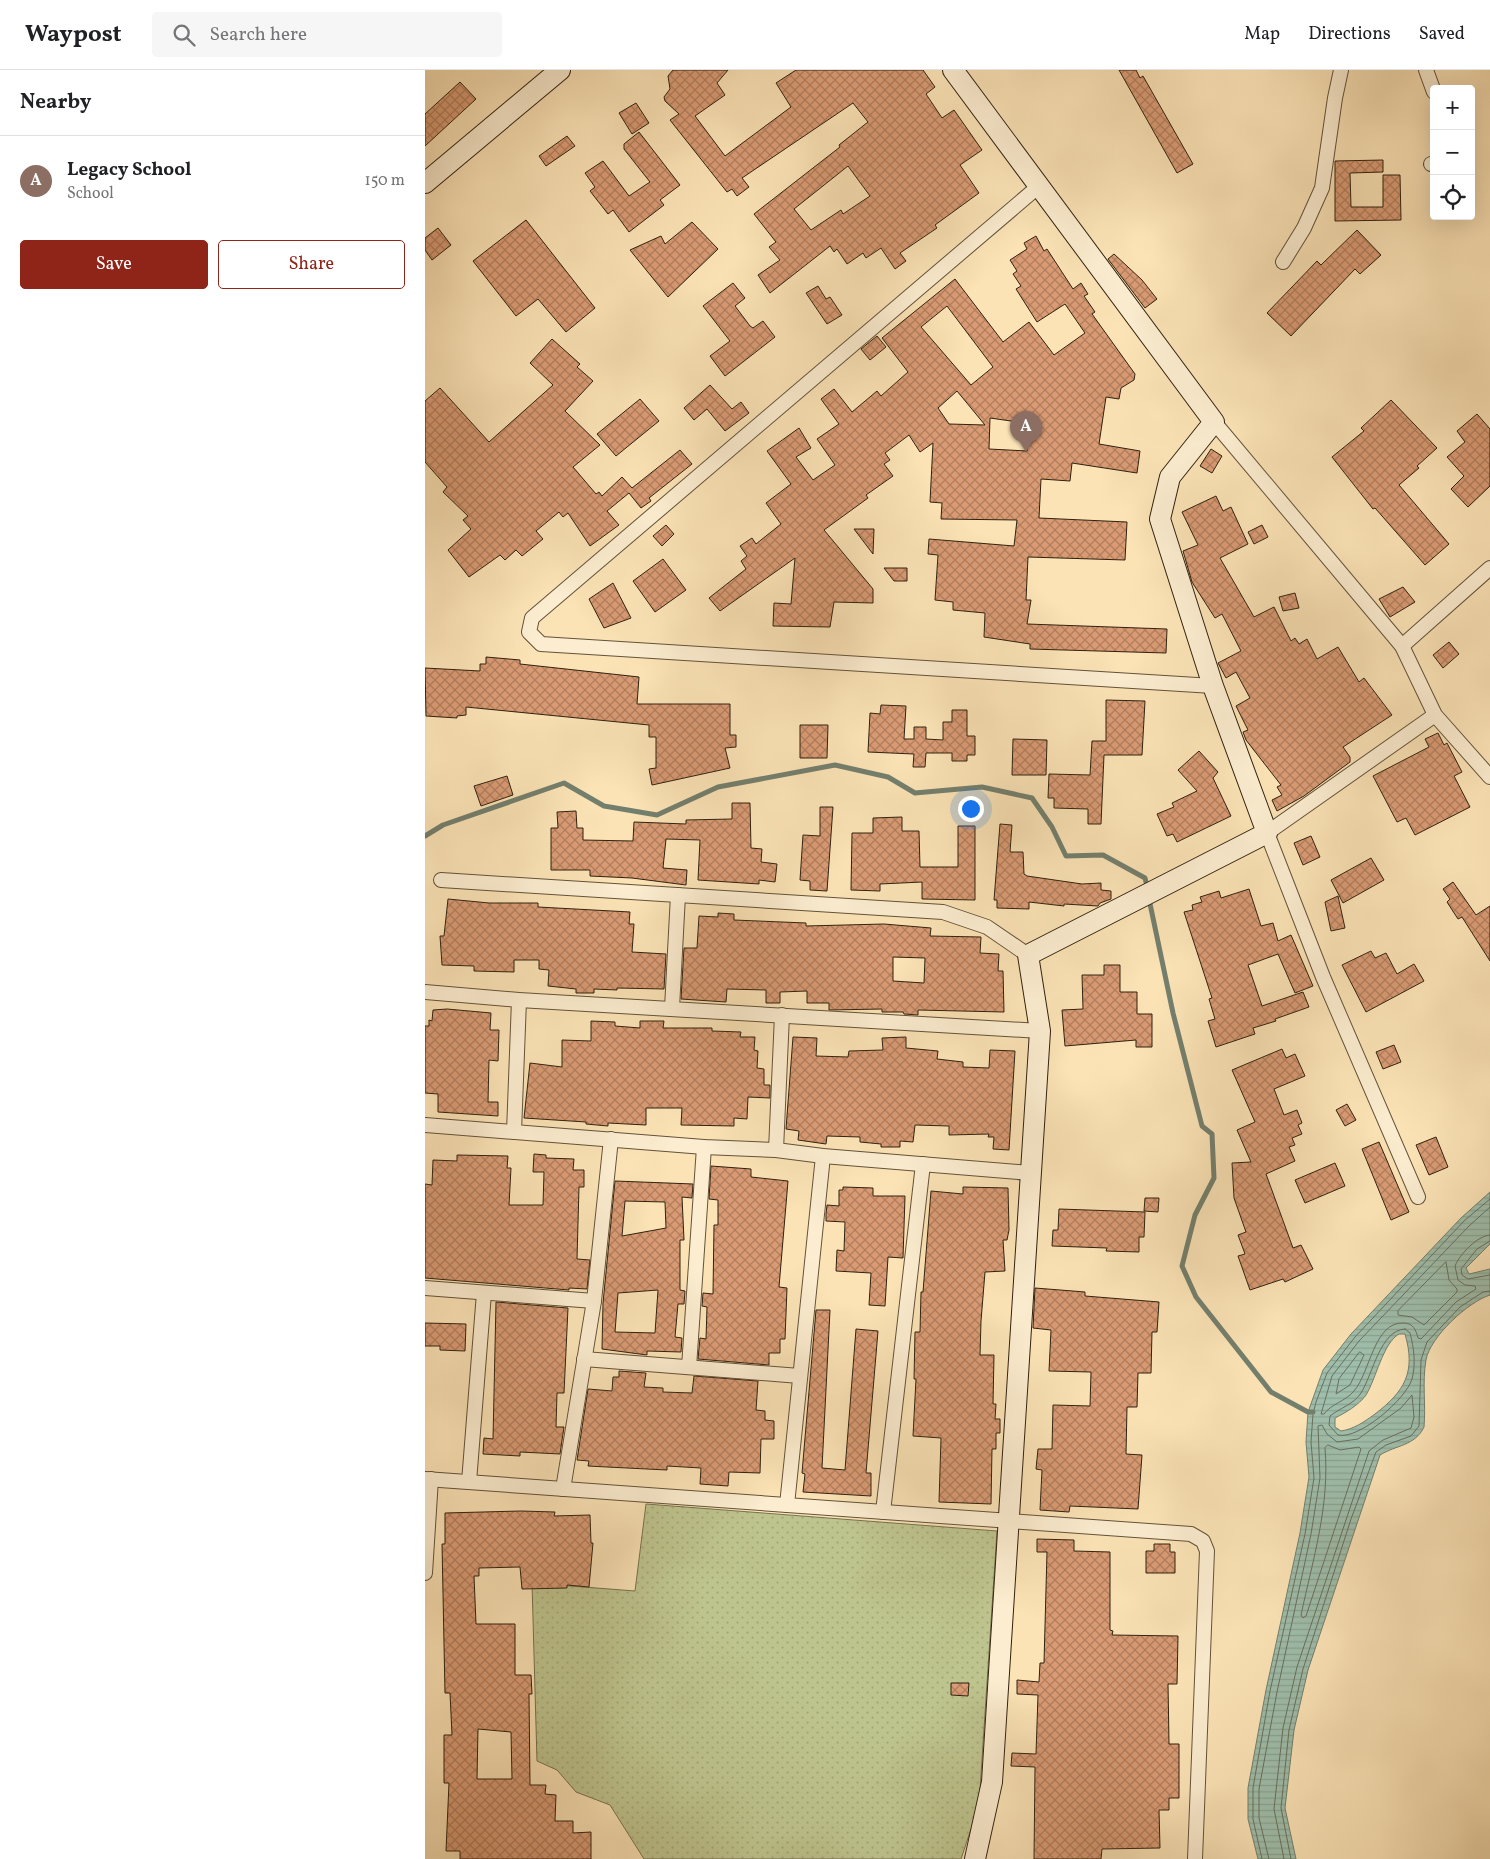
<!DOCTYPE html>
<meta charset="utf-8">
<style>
:root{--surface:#fff;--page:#f6f6f6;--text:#202124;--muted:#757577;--line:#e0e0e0;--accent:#8f2418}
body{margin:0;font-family:Vollkorn,serif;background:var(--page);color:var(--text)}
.controls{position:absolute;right:15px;top:15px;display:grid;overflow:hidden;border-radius:5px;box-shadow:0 5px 20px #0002}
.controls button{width:45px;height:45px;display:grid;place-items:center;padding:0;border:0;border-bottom:1px solid var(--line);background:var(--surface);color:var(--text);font:25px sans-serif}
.you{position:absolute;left:545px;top:738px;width:18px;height:18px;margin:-12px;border:4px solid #fff;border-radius:50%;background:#1a73e8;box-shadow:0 0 0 8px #1a73e833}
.badge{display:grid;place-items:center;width:32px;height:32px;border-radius:50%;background:var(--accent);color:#fff;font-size:16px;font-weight:700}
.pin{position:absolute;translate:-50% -41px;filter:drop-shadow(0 1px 2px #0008)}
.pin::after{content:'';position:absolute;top:26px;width:18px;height:15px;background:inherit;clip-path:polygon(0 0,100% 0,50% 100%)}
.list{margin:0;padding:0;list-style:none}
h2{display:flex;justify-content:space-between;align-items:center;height:65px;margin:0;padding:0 20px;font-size:21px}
h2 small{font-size:16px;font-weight:400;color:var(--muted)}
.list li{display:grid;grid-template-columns:32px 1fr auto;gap:15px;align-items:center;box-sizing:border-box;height:90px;padding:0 20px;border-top:1px solid var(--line)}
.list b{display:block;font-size:19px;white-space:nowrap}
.list p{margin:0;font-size:16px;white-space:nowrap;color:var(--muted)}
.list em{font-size:16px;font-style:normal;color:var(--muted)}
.actions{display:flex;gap:10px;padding:15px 20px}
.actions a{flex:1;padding:11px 0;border:1px solid var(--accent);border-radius:5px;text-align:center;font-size:18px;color:var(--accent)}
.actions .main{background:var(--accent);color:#fff}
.icon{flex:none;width:28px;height:28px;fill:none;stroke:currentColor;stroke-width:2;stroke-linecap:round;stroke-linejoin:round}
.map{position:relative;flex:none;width:1065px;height:1789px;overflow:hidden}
header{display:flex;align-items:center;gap:30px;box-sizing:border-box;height:70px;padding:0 25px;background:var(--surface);border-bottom:1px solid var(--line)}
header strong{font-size:24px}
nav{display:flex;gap:28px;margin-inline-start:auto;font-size:18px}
.search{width:350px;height:45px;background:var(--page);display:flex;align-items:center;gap:12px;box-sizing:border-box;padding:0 18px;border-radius:5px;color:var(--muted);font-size:19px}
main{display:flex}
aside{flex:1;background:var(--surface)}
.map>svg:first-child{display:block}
.green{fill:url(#green-dots);stroke:#77724e}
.water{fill:url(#water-rules);stroke:#737f6d;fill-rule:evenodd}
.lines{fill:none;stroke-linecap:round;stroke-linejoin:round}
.shore{stroke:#68705d;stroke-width:1}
.stream{stroke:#737f6d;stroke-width:5}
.building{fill:url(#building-cross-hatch);stroke:#30210f;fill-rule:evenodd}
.street-casing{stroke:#635239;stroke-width:16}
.secondary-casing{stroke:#30210f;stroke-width:22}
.street{stroke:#fcedd0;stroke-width:14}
.secondary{stroke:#fcedd0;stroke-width:20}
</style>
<header>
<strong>Waypost</strong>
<div class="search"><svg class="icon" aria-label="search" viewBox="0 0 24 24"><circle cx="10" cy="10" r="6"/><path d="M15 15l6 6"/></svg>Search here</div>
<nav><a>Map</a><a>Directions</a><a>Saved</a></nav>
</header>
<main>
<aside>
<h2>Nearby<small></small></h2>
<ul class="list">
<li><span class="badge" style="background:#8d6e63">A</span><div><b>Legacy School</b><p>School</p></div><em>150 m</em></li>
</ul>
<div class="actions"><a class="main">Save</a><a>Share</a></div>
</aside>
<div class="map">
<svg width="1065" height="1789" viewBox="0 0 1065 1789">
<defs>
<pattern id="green-dots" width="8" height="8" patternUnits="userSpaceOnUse" patternTransform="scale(1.25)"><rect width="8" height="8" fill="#bec48e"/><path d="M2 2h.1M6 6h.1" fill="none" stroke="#a4a879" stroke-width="1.8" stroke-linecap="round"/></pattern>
<pattern id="water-rules" width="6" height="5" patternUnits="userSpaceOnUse" patternTransform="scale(1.25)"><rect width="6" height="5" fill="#9fbeab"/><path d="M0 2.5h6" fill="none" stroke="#89a392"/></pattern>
<pattern id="building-cross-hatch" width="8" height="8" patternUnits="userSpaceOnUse" patternTransform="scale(1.25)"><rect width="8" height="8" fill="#da9b74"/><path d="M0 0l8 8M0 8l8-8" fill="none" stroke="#b17e5e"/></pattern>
</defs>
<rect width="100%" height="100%" fill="#fbe3b6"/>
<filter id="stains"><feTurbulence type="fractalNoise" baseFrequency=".004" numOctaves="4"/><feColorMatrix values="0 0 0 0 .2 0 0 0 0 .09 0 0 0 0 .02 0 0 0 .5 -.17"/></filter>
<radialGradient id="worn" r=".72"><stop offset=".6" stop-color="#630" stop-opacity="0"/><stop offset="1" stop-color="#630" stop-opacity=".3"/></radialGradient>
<path class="green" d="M221,1434L572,1461L554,1735L536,1789H219L185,1735L151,1722L132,1700L112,1691L107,1513L210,1521Z"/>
<path class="water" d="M1065,1122V1174L1041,1198L1044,1204L1065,1199V1225C1043,1232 1005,1267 1001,1290C997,1312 1001,1335 999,1357C990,1376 971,1375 955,1385L883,1600L869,1660L860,1738L871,1789H833L823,1749V1718L841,1620L875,1463L884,1407L881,1372L883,1342L887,1331L898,1300L926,1264L1036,1148ZM974,1264H980C991,1302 980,1321 950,1344C939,1352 929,1359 916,1361L910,1357V1348C920,1343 934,1335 941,1325C951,1309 958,1273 974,1264Z"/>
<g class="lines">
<g class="shore">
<path d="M1065,1137L1044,1156L934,1271L907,1306L896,1344H899C906,1334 921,1331 929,1321C945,1303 949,1251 979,1253C988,1253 991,1260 993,1268L996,1269L1031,1232L1051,1219L1050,1216L1040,1215L1033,1210L1030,1196C1035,1184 1052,1166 1065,1165"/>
<path d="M1065,1171L1052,1179L1036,1199L1037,1205L1043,1209L1065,1205"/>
<path d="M1021,1192L1024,1210L1032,1219V1222L999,1255L987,1247L973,1245V1241Z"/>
<path d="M980,1259L985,1263C989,1278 991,1294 987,1309C981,1329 934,1370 913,1365L904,1355L905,1346C915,1338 929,1334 936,1323C948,1304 955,1260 980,1259Z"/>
<path d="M935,1282L939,1285L925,1315L911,1324L914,1309Z"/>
<path d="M903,1375L915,1380L934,1377L936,1379L881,1546L878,1548L876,1545C888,1489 905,1435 900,1378Z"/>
<path d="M837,1789L828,1749V1718L845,1621L880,1464L889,1408L886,1372L888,1344L891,1332L902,1303L930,1267L1039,1151L1065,1129"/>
<path d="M844,1789L834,1748V1719L852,1622L886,1464L895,1408L893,1356L897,1355L902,1364L912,1372L933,1369L976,1338L987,1325L989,1347L986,1358L958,1370L944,1381L872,1597L858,1658L849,1739L859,1789"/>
<path d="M866,1789L856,1738L864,1660L878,1599L926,1449L951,1382L961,1375L986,1366L994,1356L996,1290L1002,1272L1035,1237L1058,1222L1065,1221"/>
</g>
<g class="stream">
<path d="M0,766L18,755L139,713L179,736L232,745L293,717L410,695L463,707L490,723L557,717L607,728L627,757L641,786L678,785L720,808L723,820"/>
<path d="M724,829L748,943L777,1056L787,1064L789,1108L770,1145L757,1196L771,1227L846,1322L883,1342H888"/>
</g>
</g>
<g class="building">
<path d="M248,0H303L292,13L300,25L270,46L300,86L366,37L351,13L371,0H498L510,17L501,24L517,48L529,40L557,80L535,95L554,123L510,155L512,158L475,183L481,191L470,199L456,178L441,188L438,183L422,194L412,179L409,182L405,176L345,223L333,205L355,190L344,177L351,172L329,144L415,77L414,75L443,52L428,33L317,108L324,117L312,126L307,119L302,122L245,50L254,44L240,31L239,27L245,19L243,6ZM423,96L445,126L418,144L416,140L386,160L369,139Z"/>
<path d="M694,0H711L715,8L718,6L768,94L752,103Z"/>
<path d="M35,12L51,29L0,76V44Z"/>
<path d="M211,33L224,53L207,64L194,43Z"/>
<path d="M214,62L255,115L235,130L239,135L204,162L188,140L183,144L165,121L170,117L160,103L178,91L204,126L225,112L199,79V74Z"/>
<path d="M142,66L150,76L121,96L114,86Z"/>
<path d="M958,90V102L925,103L926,137H958V105H975L976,150L910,151V91Z"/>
<path d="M101,150L170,238L141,262L113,229L91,246L48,191Z"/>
<path d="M267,152L293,179L243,227L205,180L236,166L240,174Z"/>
<path d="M13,158L26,175L7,190L0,180V168Z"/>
<path d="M932,160L956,185L935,204L930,199L866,266L842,243L892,191L896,195Z"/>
<path d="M611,166L619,181L622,179L648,219L656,213L663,224L659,226L670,242L667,244L710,304L709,310L696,318L694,329L681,327L674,374L715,381L712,403L647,393L645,411L616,409L614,448L702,452L700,490L603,487L601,530H606L602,554L742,559L741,583L605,579V574L559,567L560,543L528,540V532L510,530L513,485L503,484L504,469L589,476L592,450L516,449L517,433L505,432L508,373L495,382L484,365L460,383L465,390L459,394L468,406L441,425L443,428L399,460L448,519V533L409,532L405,557L348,556L349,533L366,534L370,488L295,541L284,528L321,499L316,491L322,486L315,476L327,468L331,474L356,454L341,433L366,414L342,381L374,358L386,378L371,387L388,410L410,395L392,369L414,354L396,329L409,319L427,342L452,321L456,326L483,302L457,268L530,209L578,272L604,252L629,285L660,263L640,234L612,252L591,219L596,216L588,204L592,201L585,190L602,179L599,173ZM522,236L568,297L546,315L496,257ZM532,321L560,355L524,354L513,338ZM565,348L600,353V356H604L602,381L564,379Z"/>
<path d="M689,184L717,210L732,229L720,238L683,189Z"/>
<path d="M308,213L320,228L310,236L325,256L328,258L338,251L350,267L300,306L285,286L305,271L278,236Z"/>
<path d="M393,216L401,229L405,227L417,245L402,254L381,223Z"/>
<path d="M452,266L461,277L445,290L436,279Z"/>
<path d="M127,269L155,294L152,297L168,311L140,341L175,375L148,397L171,424L174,422L177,426L197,407L207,418L255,380L267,394L224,428L226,431L216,438L204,423L182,441L194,455L165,476L143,443L138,447L134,442L111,461L118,469L97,486L91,480L80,490L75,485L44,507L23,480L46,459L38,450L43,446L18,422L22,417L0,392V331L15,318L64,372L128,315L105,293Z"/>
<path d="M285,315L307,339L316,332L324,343L300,361L282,339L269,350L259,338Z"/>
<path d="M215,329L234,351L191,386L172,364Z"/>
<path d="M966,330L1012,378L992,396L994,398L974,415L1024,474L1000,495L950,438L948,439L907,387L939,361L936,358Z"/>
<path d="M1052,344L1065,359V416L1043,437L1026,419L1039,406L1022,387L1040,372L1032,361Z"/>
<path d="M786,379L797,386L787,403L775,396Z"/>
<path d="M791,426L798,441L806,437L823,474L795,488L829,547L849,537L866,571L870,568L874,574L882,569L892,589L913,577L934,612L939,608L967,645L918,677L925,687V692L879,726L852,741L847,730L857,725L852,717L856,715L821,670L818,662L823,660L811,636L825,628L811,602L801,608L793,593L816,581L797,544L790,548L767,512L758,481L773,475L757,442Z"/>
<path d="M241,455L249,464L237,476L228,466Z"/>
<path d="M837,455L843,467L829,474L823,462Z"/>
<path d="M429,459H449L448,484Z"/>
<path d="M238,489L261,520L230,542L208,511Z"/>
<path d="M459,498H482V511H469Z"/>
<path d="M188,513L206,548L179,558L164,529Z"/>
<path d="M978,517L990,532L965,547L954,529Z"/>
<path d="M870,523L874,538L858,541L854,527Z"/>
<path d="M1024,572L1034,584L1018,598L1008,585Z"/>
<path d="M61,587L95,590V594L214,607L212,634H305V665H311V677L300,678L305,698L227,715L224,699L231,698V667H224V655L41,637V645L32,646V648L1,646L0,598L55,601V594H61Z"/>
<path d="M681,630L720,631L717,685H679L676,754H663V739L629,738V728H623L624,704L665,705L667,671H681Z"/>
<path d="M456,635L481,636L479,669H489V657H501V669L518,670V652H527V640H542V666H550V685H542V691H527V683H501L500,697H488L489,684L443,682L445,643L455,644Z"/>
<path d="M375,655H403L402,688H375Z"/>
<path d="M1013,663L1019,675L1022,673L1037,702L1029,706L1045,737L990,765L981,748L972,752L948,706L1004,677L1000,669Z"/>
<path d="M588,669L622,670L621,705H587Z"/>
<path d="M774,681L793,702L788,708L806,746L752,772L748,764L742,766L732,744L749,737L747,733L772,721L753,700Z"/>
<path d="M82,706L88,725L56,736L49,716Z"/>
<path d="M307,733H325L326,778L337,779L336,792L352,794L350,812L334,810V814L273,810L275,770L241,769L238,798L262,800L261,815L207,808L165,806V800H126V758H133L132,742L151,741L152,758H158V770L208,771L209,752L261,754V750L307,749Z"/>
<path d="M395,737H408L402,821L385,820V811L375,810L378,765L395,766Z"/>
<path d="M477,747V761H494L495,797H533V756H550V830L497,829V812L455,814V821L426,820L427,763H448V748Z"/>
<path d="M575,754L587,755L585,782H598L599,804L602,806L657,814L676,813V820L686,821V829L675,833L673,836L639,834V836L604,832V839L572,838V830H569Z"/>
<path d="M886,766L895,787L878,795L869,773Z"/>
<path d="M946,788L959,810L918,833L906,810Z"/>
<path d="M1028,812L1051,845L1065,836V891L1037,847L1033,849L1022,832L1025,829L1018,819Z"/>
<path d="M824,819L836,856L848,853L853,871L866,865L888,916L870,923L853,884L823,895L837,936L878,922L884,937L850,949L851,951L828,958L830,964L791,977L783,951L790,949L784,929L787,928L759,842L768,840L767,835L777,832L775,827L794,821L796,828Z"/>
<path d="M913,826L920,858L906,861L900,832Z"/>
<path d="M23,829L64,833H113V837L205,842L204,854H209L207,882L241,884L239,919L192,918V920L169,919V923H151V919L123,916L124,900L114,899V890H89V902L49,901V896L17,895L15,866H19Z"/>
<path d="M293,843L309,844V850L381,853V856L459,854L506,858L505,866L556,867L555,883L574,884L573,901H578L579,942L493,940V945L479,944L478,942H457V939L404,940V933H382V921L355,922V933H341V920L302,919L301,932L256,929L259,878H272L274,846L293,847ZM468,887L500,888L499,913L468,911Z"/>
<path d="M946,881L950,888L961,883L972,904L989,894L999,911L941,942L917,895Z"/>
<path d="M679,895H695V922H712V944H727V977H711V970L640,976L637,940L658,939L657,905H679Z"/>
<path d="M22,939L66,943L65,960H74L73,991L64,990L63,1032H73V1046L13,1042V1024L0,1023V956H4V950L7,951L8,940Z"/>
<path d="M166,951L190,952V956L215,958V951H239L238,958H287V961L316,962L315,967H330L329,980L333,981L332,998L339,999V1015H345V1028L323,1027L322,1049L309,1048V1056L256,1055L257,1038H221V1055L183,1053V1056L161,1054V1052L99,1048L105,993L137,997V970L166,971Z"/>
<path d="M368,967L392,968L391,986L423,987L424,981L458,980L457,968L481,967V978L513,981L512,989L538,992V997L564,998L565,980L590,981L584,1080L568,1079L569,1067H563L564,1064L524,1065V1056L490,1055L488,1072L475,1071V1077H456V1074L435,1072V1067L402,1066L401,1074L373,1070L374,1061L361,1059Z"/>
<path d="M969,975L976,992L958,999L951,982Z"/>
<path d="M857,979L861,988L870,984L880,1006L849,1019L859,1045L872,1040L877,1053L873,1055L877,1064L867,1068L870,1075L864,1077L870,1091L841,1104L868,1178L876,1175L888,1199L860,1212L858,1209L825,1220L813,1186L820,1184L813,1165L821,1162L809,1128L807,1093L826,1092L812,1060L830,1052L807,1000Z"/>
<path d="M922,1034L931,1050L920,1056L911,1040Z"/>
<path d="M1011,1067L1023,1097L1004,1105L991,1075Z"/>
<path d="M954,1072L984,1142L966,1150L937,1079Z"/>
<path d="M109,1084L121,1085V1088L149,1089L148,1100H159V1117H154L152,1189L165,1190L162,1219L144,1218V1220L0,1208V1114L7,1115L8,1090L32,1091V1085L83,1086L82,1098H86L84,1135H118L119,1102H108Z"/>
<path d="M910,1093L920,1116L880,1133L870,1110Z"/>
<path d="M286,1096L326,1099V1107L363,1111L354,1217L362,1218L360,1269H355V1283H344V1295L273,1289L275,1268L281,1269L282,1237L277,1236L278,1223L288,1224L289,1155H293V1130L284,1129Z"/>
<path d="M190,1111L268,1114L267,1128L257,1127L259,1170H255V1220L260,1221L259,1234H253L250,1267L257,1268L256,1282L222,1281V1285L177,1279L178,1233ZM200,1131L240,1132L241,1158L197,1166ZM233,1220L230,1263L190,1262L193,1223Z"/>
<path d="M418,1117L448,1118V1126H480L478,1188L463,1187L460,1236L444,1235L446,1203L411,1201L412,1180L419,1181L420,1152L401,1151V1144L402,1135L414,1136V1120H418Z"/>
<path d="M538,1117L583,1118L584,1160L582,1170H578L580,1201L560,1202L556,1251L555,1285H569L568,1334H571L570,1349H575V1363H571V1379H567L566,1434L514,1432L516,1368L488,1366L491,1309H489L490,1262H495L496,1222H498L506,1121L538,1124Z"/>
<path d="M720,1128H734L733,1142L719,1141Z"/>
<path d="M634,1139L720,1142L719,1167H714V1182L681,1181L682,1178L627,1176L628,1160H633Z"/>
<path d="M610,1218L660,1222V1226L734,1232L732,1262H727L726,1303H713L712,1337H702L701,1384L717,1385L713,1439L645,1436L644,1442L615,1440L617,1400L611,1399L613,1379H627L628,1335L665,1336L666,1302L624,1301L626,1260L608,1258Z"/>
<path d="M71,1232L143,1238L139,1323H132L131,1357H139L135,1384L95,1382V1386L58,1384L59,1368L68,1369Z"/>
<path d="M391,1240H405L397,1398L420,1400L431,1259L453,1261L441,1403H446V1426L378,1422L380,1404L377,1403Z"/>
<path d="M0,1253L41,1254L40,1281L15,1280V1276H0Z"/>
<path d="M194,1301L221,1303L219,1317L238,1318V1322L267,1323L269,1306L333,1311L331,1340L340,1341V1350L349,1351V1369H336L335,1403L304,1402L303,1416L275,1414L276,1398L242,1396V1400L182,1397L163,1396L164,1391L152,1390L163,1319L187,1321L188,1307H194Z"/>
<path d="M96,1441L130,1442L129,1446L165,1445L166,1473H168L164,1517L142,1515V1518L97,1519L95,1497L54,1498V1506H49L51,1554H90V1605H106L107,1624H104L105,1715H121L120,1724L131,1725L130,1751H148V1763L166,1762V1789H35V1781H21L24,1713H19V1665H27L25,1623H20L17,1474H20V1443ZM53,1659L86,1662L87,1709H52Z"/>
<path d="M612,1469L649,1470V1481L685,1482V1560L688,1561L687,1565L753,1566L752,1614H743L744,1674H754V1728H744V1740H734L735,1778L677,1779L676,1789H609L610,1697L586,1696L587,1683L611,1684L613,1625L592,1624V1610L614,1612L615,1593H619L622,1482H612Z"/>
<path d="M729,1474H745V1482H750V1503H721V1481H729Z"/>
<path d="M526,1613H544L543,1626L526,1625Z"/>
</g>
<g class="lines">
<g class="street-casing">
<g id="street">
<path d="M1001,0L1009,22"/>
<path d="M1006,94L1009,93"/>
<path d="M614,116L107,548L104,562L116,574L788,616"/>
<path d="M858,192L879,158L897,118L910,28L916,0"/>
<path d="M789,352L977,576L1010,645L1065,707"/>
<path d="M977,576L1065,498"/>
<path d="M16,810L518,842L562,857L603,885"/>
<path d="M0,922L94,930L615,961"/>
<path d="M247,938L253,825"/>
<path d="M0,1055L279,1077L351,1080L398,1086L605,1103"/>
<path d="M89,1062L94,930"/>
<path d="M351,1080L357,945"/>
<path d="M993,1127L898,907L842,763L1010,645"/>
<path d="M0,1218L169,1231"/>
<path d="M159,1289L375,1306"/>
<path d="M264,1297L279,1077"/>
<path d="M0,1409L766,1464L778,1471L782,1481L770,1789"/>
<path d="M44,1412L59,1223"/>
<path d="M138,1419L169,1231L186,1069"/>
<path d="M362,1435L398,1086"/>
<path d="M458,1442L498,1094"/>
<path d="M0,1503L6,1409"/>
</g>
</g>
<g class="secondary-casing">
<g id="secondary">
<path d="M528,0L789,352L745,407L735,449L788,616L842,763L603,885L615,961L567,1712L550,1789"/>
<path d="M0,113L135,0"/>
</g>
</g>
<use href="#street" class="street"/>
<use href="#secondary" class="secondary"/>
</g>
<rect width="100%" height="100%" filter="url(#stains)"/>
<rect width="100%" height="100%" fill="url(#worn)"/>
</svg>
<div class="controls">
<button>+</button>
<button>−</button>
<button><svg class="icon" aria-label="locate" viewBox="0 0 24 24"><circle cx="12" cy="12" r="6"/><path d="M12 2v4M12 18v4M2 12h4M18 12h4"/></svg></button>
</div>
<div class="you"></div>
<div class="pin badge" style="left:601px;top:382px;background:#8d6e63">A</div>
</div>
</main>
